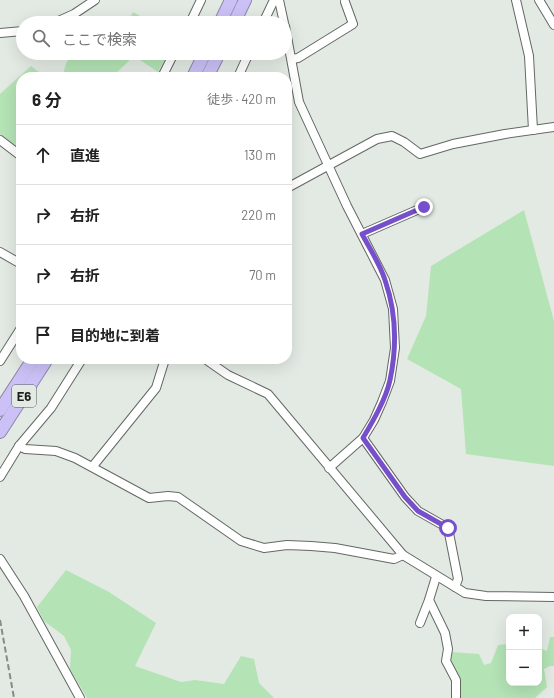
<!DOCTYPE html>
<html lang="ja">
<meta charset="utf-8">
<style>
:root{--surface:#fff;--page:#f2f2f2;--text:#222;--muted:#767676;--line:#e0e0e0}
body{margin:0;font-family:Barlow,"Noto Sans JP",sans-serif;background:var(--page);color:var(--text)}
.controls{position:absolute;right:12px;bottom:12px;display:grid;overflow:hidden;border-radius:8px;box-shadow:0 4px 16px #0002}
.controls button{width:36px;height:36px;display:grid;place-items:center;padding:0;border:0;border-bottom:1px solid var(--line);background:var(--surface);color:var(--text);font:20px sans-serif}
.stop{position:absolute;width:12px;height:12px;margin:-9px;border:3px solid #7550ca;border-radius:50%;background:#fff}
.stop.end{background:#7550ca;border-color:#fff;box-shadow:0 1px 4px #0008}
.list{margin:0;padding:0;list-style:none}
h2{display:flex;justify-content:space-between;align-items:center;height:52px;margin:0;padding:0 16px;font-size:17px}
h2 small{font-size:13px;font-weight:400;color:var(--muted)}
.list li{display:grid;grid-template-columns:26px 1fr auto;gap:12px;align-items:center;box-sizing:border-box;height:60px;padding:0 16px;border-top:1px solid var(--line)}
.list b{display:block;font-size:15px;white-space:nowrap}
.list em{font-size:13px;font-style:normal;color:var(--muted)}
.icon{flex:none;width:22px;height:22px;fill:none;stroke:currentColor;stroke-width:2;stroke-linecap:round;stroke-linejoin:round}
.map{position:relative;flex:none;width:554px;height:698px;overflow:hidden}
.search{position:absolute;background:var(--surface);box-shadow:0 4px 16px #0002;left:16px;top:16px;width:276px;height:44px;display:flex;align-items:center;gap:10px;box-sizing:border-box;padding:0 14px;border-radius:22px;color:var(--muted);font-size:15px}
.panel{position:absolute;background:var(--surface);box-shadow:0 4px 16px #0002;left:16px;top:72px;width:276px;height:292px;border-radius:16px}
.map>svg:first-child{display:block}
.green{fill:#b4e3b5}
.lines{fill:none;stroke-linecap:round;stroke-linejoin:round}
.minor-casing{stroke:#636863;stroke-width:10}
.highway-casing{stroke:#8d88a9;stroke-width:14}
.minor{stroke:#fff;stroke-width:8}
.highway{stroke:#cbc1f6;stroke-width:12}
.rail{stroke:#868b86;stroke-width:2;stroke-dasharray:6 3;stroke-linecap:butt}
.route{stroke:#7550ca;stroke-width:5}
.labels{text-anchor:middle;stroke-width:3.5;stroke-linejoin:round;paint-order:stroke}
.shield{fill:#e3eae3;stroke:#575a57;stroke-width:1}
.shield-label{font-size:13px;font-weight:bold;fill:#1b1d1b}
</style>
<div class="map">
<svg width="554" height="698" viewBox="0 0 554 698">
<rect width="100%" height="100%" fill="#e3eae3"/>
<g class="green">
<path d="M133,12L153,23H127Z"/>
<path d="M92,53H168L158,72L134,56L112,77H63C67,53 70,57 92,53Z"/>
<path d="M31,66L45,77H21V152L0,134V94Z"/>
<path d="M524,210L554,321V466L466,454L461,389L407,359L426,316L431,266Z"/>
<path d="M66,570L109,592L156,623L135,666L181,682L195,680L224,684L241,656L254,659L259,683L274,698H87L70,669L71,650L64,636L44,621L37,607Z"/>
<path d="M550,637H554V666H550L544,669L547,687L535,698H459L450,661L451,652L479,654L484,665L491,663L498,645L509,644V683H539V648L547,651Z"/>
</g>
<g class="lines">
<g class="minor-casing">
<g id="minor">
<path d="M279,0L284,23"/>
<path d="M516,0L529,56L533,130"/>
<path d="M539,0L554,25"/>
<path d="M54,23L74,14L95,0"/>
<path d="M190,23L201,0"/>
<path d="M263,23L274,0"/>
<path d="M285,26L299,102L347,206L385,280L393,309L395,348L390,381L382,402L374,420L363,438L329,468"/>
<path d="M0,33L23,31"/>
<path d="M292,59L298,58L353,24L345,2"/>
<path d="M162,77L174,53"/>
<path d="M238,77L249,53"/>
<path d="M0,140L21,156"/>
<path d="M287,188L377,139L392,136L404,142L420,154L453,144L505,134L554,127"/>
<path d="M362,234L424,207"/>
<path d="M0,252L21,264"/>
<path d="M205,359L228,375L268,394L403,555L465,593L486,596L554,597"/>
<path d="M0,361L21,328"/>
<path d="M363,438L405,497L418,511L448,528L458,579L455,587"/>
<path d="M19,446L25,449L56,451L75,458L149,498L168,496L178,497L241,541L264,548L287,545L311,546L335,548L394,559L403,555"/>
<path d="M93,466L156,388L165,359"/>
<path d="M0,477L19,446L51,408L82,359"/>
<path d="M0,559L24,596L80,698"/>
<path d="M436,577L429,600L445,633L448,649L446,661L456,680V698"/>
<path d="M420,623L429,600"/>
</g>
</g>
<g class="highway-casing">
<g id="highway">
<path d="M220,23L231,0"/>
<path d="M234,23L245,0"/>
<path d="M193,77L205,53"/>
<path d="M207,77L219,53"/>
<path d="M0,410L33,359"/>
<path d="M0,432L47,359"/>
</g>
</g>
<use href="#minor" class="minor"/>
<use href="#highway" class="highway"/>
<path class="rail" d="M0,620L14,698"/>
</g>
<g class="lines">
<path class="route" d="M424,207L362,234C370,249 380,264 385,280C396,312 397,347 390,380C386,399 373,421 363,438L405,497L418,511L448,528"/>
</g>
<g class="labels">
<rect class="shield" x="12" y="385" width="24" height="22" rx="3"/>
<g class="shield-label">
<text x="24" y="401">E6</text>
</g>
</g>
</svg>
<div class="controls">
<button>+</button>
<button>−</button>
</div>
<div class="stop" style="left:448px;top:528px"></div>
<div class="stop end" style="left:424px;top:207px"></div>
<div class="search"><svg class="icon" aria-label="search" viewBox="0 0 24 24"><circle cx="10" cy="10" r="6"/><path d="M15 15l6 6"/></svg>ここで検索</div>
<section class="panel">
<h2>6 分<small>徒歩 · 420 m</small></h2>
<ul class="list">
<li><svg class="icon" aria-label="ahead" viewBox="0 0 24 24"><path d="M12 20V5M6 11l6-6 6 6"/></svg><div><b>直進</b></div><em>130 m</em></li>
<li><svg class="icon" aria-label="right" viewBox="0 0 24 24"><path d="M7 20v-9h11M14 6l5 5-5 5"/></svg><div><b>右折</b></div><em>220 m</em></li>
<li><svg class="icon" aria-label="right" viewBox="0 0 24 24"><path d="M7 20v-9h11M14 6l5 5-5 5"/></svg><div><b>右折</b></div><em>70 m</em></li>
<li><svg class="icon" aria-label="arrive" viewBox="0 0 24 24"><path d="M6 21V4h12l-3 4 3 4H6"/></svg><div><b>目的地に到着</b></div></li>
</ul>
</section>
</div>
